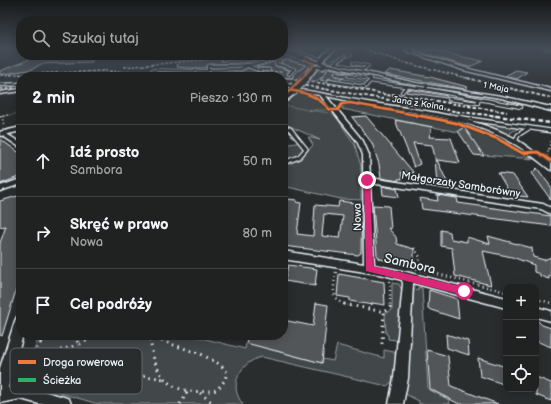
<!DOCTYPE html>
<html lang="pl">
<meta charset="utf-8">
<style>
:root{--surface:#202222;--page:#2d2f2f;--text:#f1f3f6;--muted:#a2a4a5;--line:#3d3f40}
body{margin:0;font-family:"Balsamiq Sans",sans-serif;background:var(--page);color:var(--text)}
.controls{position:absolute;right:12px;bottom:12px;display:grid;overflow:hidden;border-radius:8px;box-shadow:0 2px 10px #0003}
.controls button{width:36px;height:36px;display:grid;place-items:center;padding:0;border:0;border-bottom:1px solid var(--line);background:var(--surface);color:var(--text);font:20px sans-serif}
.stop{position:absolute;width:12px;height:12px;margin:-9px;border:3px solid #db2777;border-radius:50%;background:#fff}
.stop.end{background:#db2777;border-color:#fff;box-shadow:0 1px 4px #0008}
.list{margin:0;padding:0;list-style:none}
h2{display:flex;justify-content:space-between;align-items:center;height:52px;margin:0;padding:0 16px;font-size:17px}
h2 small{font-size:13px;font-weight:400;color:var(--muted)}
.list li{display:grid;grid-template-columns:26px 1fr auto;gap:12px;align-items:center;box-sizing:border-box;height:72px;padding:0 16px;border-top:1px solid var(--line)}
.list b{display:block;font-size:15px;white-space:nowrap}
.list p{margin:0;font-size:13px;white-space:nowrap;color:var(--muted)}
.list em{font-size:13px;font-style:normal;color:var(--muted)}
.icon{flex:none;width:22px;height:22px;fill:none;stroke:currentColor;stroke-width:2;stroke-linecap:round;stroke-linejoin:round}
.map{position:relative;flex:none;width:551px;height:404px;overflow:hidden}
.search{position:absolute;background:var(--surface);box-shadow:0 2px 10px #0003;left:16px;top:16px;width:272px;height:44px;display:flex;align-items:center;gap:10px;box-sizing:border-box;padding:0 14px;border-radius:16px;color:var(--muted);font-size:15px}
.panel{position:absolute;background:var(--surface);box-shadow:0 2px 10px #0003;left:16px;top:72px;width:272px;height:268px;border-radius:16px}
.map>svg:first-child{display:block}
.green{fill:#424648;stroke:#959ca0}
.building{fill:#535759;stroke:#e8f1f8;fill-rule:evenodd}
.lines{fill:none;stroke-linecap:round;stroke-linejoin:round}
.lane-far2-casing{stroke:#e8f1f8;stroke-width:3.5}
.lane-far1-casing{stroke:#e8f1f8;stroke-width:4.5}
.lane-casing{stroke:#e8f1f8;stroke-width:5.5}
.street-casing{stroke:#e8f1f8;stroke-width:3}
.secondary-casing{stroke:#e8f1f8;stroke-width:3}
.path-far3{stroke:#e8f1f8;stroke-width:1;stroke-dasharray:0.5 1.5;stroke-linecap:butt}
.path-far2{stroke:#e8f1f8;stroke-width:1.5;stroke-dasharray:1 2.5;stroke-linecap:butt}
.path-far1{stroke:#e8f1f8;stroke-width:2.5;stroke-dasharray:1 3.5;stroke-linecap:butt}
.path{stroke:#e8f1f8;stroke-width:3;stroke-dasharray:1.5 4.5;stroke-linecap:butt}
.lane-far2{stroke:#2a2d2e;stroke-width:2}
.lane-far1{stroke:#2a2d2e;stroke-width:2.5}
.lane{stroke:#2a2d2e;stroke-width:3}
.street{fill:#2a2d2e;fill-rule:evenodd}
.secondary{fill:#2a2d2e;fill-rule:evenodd}
.rail-far2{stroke:#e8f1f8;stroke-width:1.5;stroke-dasharray:3 1.5;stroke-linecap:butt}
.rail-far1{stroke:#e8f1f8;stroke-width:2;stroke-dasharray:3.5 2;stroke-linecap:butt}
.rail{stroke:#e8f1f8;stroke-width:2.5;stroke-dasharray:4.5 2.5;stroke-linecap:butt}
.secondary-bridge-far1-casing{stroke:#e8f1f8;stroke-width:6;stroke-linecap:butt}
.secondary-bridge-casing{stroke:#e8f1f8;stroke-width:8;stroke-linecap:butt}
.secondary-bridge-far1{stroke:#2a2d2e;stroke-width:5}
.secondary-bridge{stroke:#2a2d2e;stroke-width:6}
.quiet{stroke:#2db169;stroke-width:1.5;stroke-dasharray:3 1.5;stroke-linecap:butt}
.cycleway-far2-casing{stroke:#2a2d2e;stroke-width:3}
.cycleway-far1-casing{stroke:#2a2d2e;stroke-width:4}
.cycleway-casing{stroke:#2a2d2e;stroke-width:5}
.cycleway-far2{stroke:#f17a3a;stroke-width:2}
.cycleway-far1{stroke:#f17a3a;stroke-width:2.5}
.cycleway{stroke:#f17a3a;stroke-width:3}
.route{fill:#db2777}
.labels{text-anchor:middle;stroke-width:3;stroke-linejoin:round;paint-order:stroke}
.far-street-label{font-size:9px;fill:#e8f1f8;stroke:#2a2d2e}
.street-label{font-size:11px;fill:#e8f1f8;stroke:#2a2d2e}
.near-street-label{font-size:13px;fill:#e8f1f8;stroke:#2a2d2e}
.key{fill:#2a2d2e;stroke:#63686b;stroke-width:1}
.key-label{font-size:11px;fill:#e8f1f8}
</style>
<div class="map">
<svg width="551" height="404" viewBox="0 0 551 404">
<rect width="100%" height="100%" fill="#2a2d2e"/>
<filter id="ink" filterUnits="userSpaceOnUse"><feTurbulence type="fractalNoise" baseFrequency=".025" numOctaves="2"/><feDisplacementMap in="SourceGraphic" scale="8" xChannelSelector="R" yChannelSelector="G"/><feConvolveMatrix kernelMatrix="1 2 1 2 8 2 1 2 1" color-interpolation-filters="sRGB"/></filter>
<g filter="url(#ink)">
<g class="green">
<path d="M340,48H347L353,55L336,63L360,71L332,65L324,60L329,54Z"/>
<path d="M295,53L315,58L307,57L300,58L311,64L297,79L283,78L289,70L274,67L294,70L287,60L280,61L283,60H279L282,55Z"/>
<path d="M328,68L372,76L368,83L343,79L346,76L341,72H331L329,77L322,76L317,81L310,80L317,71L330,70Z"/>
<path d="M300,92L322,100L337,118L355,145L361,166V200L341,199L283,186V166L299,160L313,145L308,137L320,140L283,123V105Z"/>
<path d="M352,104L435,119L460,125L497,140L521,154L534,159L483,155L468,134L342,109L344,105Z"/>
<path d="M467,120L517,128H519L510,133V138Z"/>
<path d="M302,142L305,146L301,155L283,163V149L285,147L283,145Z"/>
<path d="M392,283L399,284L402,291L398,339L395,340L388,339V335L386,334L385,314L392,310Z"/>
<path d="M418,287L422,288L428,389L449,400L450,404H419V401L405,394L410,346L412,341L410,337L414,289L418,290Z"/>
<path d="M39,335H190L245,349L246,343L322,363L323,359L333,361L337,345L384,358V350L394,352L396,357L392,382L387,386L262,357C241,361 227,386 243,404H98L24,382Z"/>
</g>
<g class="building">
<path d="M430,49L459,56L483,61L469,67L419,52Z"/>
<path d="M43,55H92V62L41,64L33,69L0,75V71L33,58H41Z"/>
<path d="M180,55H221V61L264,56L268,58L245,63L208,64L206,68H187L177,67Z"/>
<path d="M287,60L306,65L294,74L292,78L209,73L240,72L248,68L258,72H269L271,70L270,68L256,67L274,62L275,66L289,70L287,74L289,76L296,69L280,63Z"/>
<path d="M329,68L353,73L335,72L334,73L335,76L344,78L339,80L329,78L326,81L320,80Z"/>
<path d="M390,70L430,77L468,87L465,89L384,74Z"/>
<path d="M516,70L527,72L517,79L505,76Z"/>
<path d="M408,89L426,92L447,96L446,98L406,92Z"/>
<path d="M366,116L414,173L401,172L402,179H398V181L381,178L379,164L372,143L352,117Z"/>
<path d="M395,120L432,127L429,137L451,138L460,163L437,160L449,186L454,187V189L437,186L435,157L432,145L413,143L420,164L414,167Z"/>
<path d="M464,127L484,156L474,155L458,131Z"/>
<path d="M0,139L21,154V176L0,184Z"/>
<path d="M537,168L551,187V200L532,173Z"/>
<path d="M498,173L513,175L528,197L511,195Z"/>
<path d="M382,186L397,189L399,197L383,195Z"/>
<path d="M21,195V274L2,336L0,335V243L6,226L0,227V201Z"/>
<path d="M437,195L457,198L458,203L551,216V226L422,209L420,198L438,201Z"/>
<path d="M287,199L297,200L296,202L301,203L297,234L313,236L315,205L338,207L339,201L362,204L361,253L358,255L283,246L284,215ZM324,214L343,216L340,238L322,236Z"/>
<path d="M373,205L389,206L391,229L388,228L396,237L397,244L414,249V267L380,259L377,255Z"/>
<path d="M441,230L450,232L451,239L467,242V237L490,244L488,236L532,248L533,257L544,260L551,257V276L549,275V279L540,276V274L534,272V265L512,257L483,251L491,285L455,276L452,248L441,246Z"/>
<path d="M288,265L317,269L315,286L285,281Z"/>
<path d="M339,274L384,282L385,305L372,303V305L350,301V298L337,296Z"/>
<path d="M429,290L457,299L459,319L431,310L428,308Z"/>
<path d="M316,303L328,305L322,363L246,343L248,335H283V320L313,326Z"/>
<path d="M536,319L542,325L551,328V347L536,341Z"/>
<path d="M446,334L468,341L469,355L447,348Z"/>
<path d="M427,350L448,356L451,386L498,404H459L430,389Z"/>
<path d="M478,358L506,367V385L480,376Z"/>
<path d="M536,377L551,383V401L536,395Z"/>
</g>
<g class="lines">
<g class="lane-far2-casing">
<g id="lane-far2">
<path d="M302,48L296,52L321,59"/>
<path d="M544,48L551,49"/>
<path d="M314,50L315,48"/>
<path d="M345,56L334,63L363,69"/>
<path d="M277,60L276,64L294,69L289,74"/>
<path d="M353,63L368,66L362,70"/>
<path d="M246,65L258,70H269"/>
<path d="M152,70L208,71V66C231,65 261,69 281,55"/>
<path d="M209,70L240,69L247,66"/>
<path d="M336,74L371,79"/>
</g>
</g>
<g class="lane-far1-casing">
<g id="lane-far1">
<path d="M368,78H371L370,81"/>
<path d="M329,81L365,87L370,81L426,89L427,85"/>
<path d="M426,89L521,107"/>
<path d="M402,92L407,86"/>
<path d="M449,99L478,103V99"/>
<path d="M450,116H453"/>
</g>
</g>
<g class="lane-casing">
<g id="lane">
<path d="M450,116L551,131"/>
<path d="M283,127L290,129L306,149L299,157L283,163"/>
<path d="M515,142L518,135L529,128"/>
</g>
</g>
<g class="street-casing">
<g id="street">
<path d="M333,48H337C331,53 324,56 322,64H320L319,60L325,53Z"/>
<path d="M412,48H418L411,51L465,68L551,89V91L463,70L406,51Z"/>
<path d="M329,64L416,83L501,96L551,107V111L501,98L416,85L328,66Z"/>
<path d="M21,83V85L0,86V84Z"/>
<path d="M283,88C311,90 339,97 367,102C416,110 469,114 514,138C527,146 539,155 551,164V170L549,169C536,159 524,149 509,141C466,117 415,113 368,105C354,102 340,99 326,96L363,141L369,155L370,178L543,204L551,208V214L541,209L370,183L374,265L406,272L506,298V308L413,283L408,378L403,404H389L394,378L403,284L402,280L384,275L283,259V251L364,264L363,155L357,141L320,95L283,90Z"/>
<path d="M21,89V91L0,94V92Z"/>
<path d="M2,131L21,143V148L0,134V132Z"/>
<path d="M21,179V184L0,191V186Z"/>
<path d="M536,307L551,311V321L536,317Z"/>
<path d="M21,316V335H23L8,388L21,385L64,397L69,399L71,404H39L21,399L0,403V368L15,321L17,317Z"/>
</g>
</g>
<g class="secondary-casing">
<g id="secondary">
<path d="M301,57H305L332,65L323,69L317,68L308,80H304C305,69 313,65 323,65L301,59Z"/>
<path d="M292,91L297,92L283,103V98Z"/>
<path d="M21,127V131L0,136V132Z"/>
</g>
</g>
<g class="path-far3">
<path d="M287,106L308,110"/>
<path d="M325,110H308L329,113"/>
<path d="M3,116L21,113"/>
</g>
<g class="path-far2">
<path d="M2,116L4,126"/>
<path d="M0,117L8,115"/>
<path d="M547,156L551,141"/>
</g>
<g class="path-far1">
<path d="M414,248L420,257L419,268"/>
<path d="M399,264L506,292"/>
<path d="M336,272C334,287 329,301 348,305"/>
<path d="M390,281V305"/>
<path d="M536,299L551,303"/>
</g>
<g class="path">
<path d="M344,304L384,312L390,307V304"/>
<path d="M76,335L78,345L99,335"/>
<path d="M144,335L150,337"/>
<path d="M150,337L201,354L221,365L227,372L225,380L217,390C173,397 154,381 150,337Z"/>
<path d="M41,343L46,335"/>
<path d="M382,344L384,312"/>
<path d="M30,359L40,344L42,335"/>
<path d="M20,362L78,345"/>
<path d="M66,380L127,373L164,379"/>
<path d="M61,392L65,382L72,347"/>
<path d="M200,393L214,404"/>
<path d="M180,404L188,391"/>
</g>
<use href="#lane-far2" class="lane-far2"/>
<use href="#lane-far1" class="lane-far1"/>
<use href="#lane" class="lane"/>
<use href="#street" class="street"/>
<use href="#secondary" class="secondary"/>
<g class="rail-far2">
<path d="M360,48L402,62L471,79"/>
<path d="M283,49L285,48"/>
<path d="M124,67L253,55"/>
<path d="M256,71L282,72"/>
<path d="M1,75L105,71L266,77"/>
</g>
<g class="rail-far1">
<path d="M467,78L551,98"/>
<path d="M295,80L345,86L397,97"/>
<path d="M283,82L460,112L497,116"/>
<path d="M0,89L17,88"/>
<path d="M392,94L507,112"/>
</g>
<path class="rail" d="M489,115L551,123"/>
<g class="secondary-bridge-far1-casing">
<path id="secondary-bridge-far1" d="M283,52L303,58"/>
</g>
<g class="secondary-bridge-casing">
<path id="secondary-bridge" d="M294,92L306,79"/>
</g>
<use href="#secondary-bridge-far1" class="secondary-bridge-far1"/>
<use href="#secondary-bridge" class="secondary-bridge"/>
<g class="quiet">
<path d="M330,60L338,59"/>
<path d="M261,62L258,59H265L263,58"/>
</g>
<g class="cycleway-far2-casing">
<path id="cycleway-far2" d="M301,79L313,66V63L305,60"/>
</g>
<g class="cycleway-far1-casing">
<g id="cycleway-far1">
<path d="M283,90C302,91 317,95 330,110H338L342,104L350,103L421,116"/>
<path d="M283,97L302,78"/>
</g>
</g>
<g class="cycleway-casing">
<path id="cycleway" d="M416,115L456,123L498,139L522,153L538,152L551,161"/>
</g>
<use href="#cycleway-far2" class="cycleway-far2"/>
<use href="#cycleway-far1" class="cycleway-far1"/>
<use href="#cycleway" class="cycleway"/>
</g>
</g>
<linearGradient id="sky" x2="0" y2="1"><stop stop-color="#171919"/><stop offset="0.46" stop-color="#444c57"/><stop offset="1" stop-color="#444c57" stop-opacity="0"/></linearGradient>
<rect width="551" height="105" fill="url(#sky)"/>
<path class="route" d="M367,178L370,180L373,266L464,287L467,288V294L464,295L366,271L364,180Z"/>
<g class="labels">
<g class="far-street-label">
<text transform="translate(496 87) rotate(11)" y="3">1 Maja</text>
<text transform="translate(418 103) rotate(9)" y="3">Jana z Kolna</text>
</g>
<g class="street-label">
<text transform="translate(461 184) rotate(9)" y="4">Małgorzaty Samborówny</text>
<text transform="translate(357 217) rotate(-91)" y="4">Nowa</text>
</g>
<g class="near-street-label">
<text transform="translate(410 263) rotate(13)" y="5">Sambora</text>
</g>
</g>
<rect x="10" y="348" width="132" height="46" rx="6" class="key"/>
<rect x="18" y="360" width="18" height="4" fill="#f17a3a"/>
<rect x="18" y="378" width="18" height="4" fill="#2db169"/>
<g class="key-label">
<text x="43" y="366">Droga rowerowa</text>
<text x="43" y="384">Ścieżka</text>
</g>
</svg>
<div class="controls">
<button>+</button>
<button>−</button>
<button><svg class="icon" aria-label="locate" viewBox="0 0 24 24"><circle cx="12" cy="12" r="6"/><path d="M12 2v4M12 18v4M2 12h4M18 12h4"/></svg></button>
</div>
<div class="stop" style="left:464px;top:291px"></div>
<div class="stop end" style="left:367px;top:180px"></div>
<div class="search"><svg class="icon" aria-label="search" viewBox="0 0 24 24"><circle cx="10" cy="10" r="6"/><path d="M15 15l6 6"/></svg>Szukaj tutaj</div>
<section class="panel">
<h2>2 min<small>Pieszo · 130 m</small></h2>
<ul class="list">
<li><svg class="icon" aria-label="ahead" viewBox="0 0 24 24"><path d="M12 20V5M6 11l6-6 6 6"/></svg><div><b>Idź prosto</b><p>Sambora</p></div><em>50 m</em></li>
<li><svg class="icon" aria-label="right" viewBox="0 0 24 24"><path d="M7 20v-9h11M14 6l5 5-5 5"/></svg><div><b>Skręć w prawo</b><p>Nowa</p></div><em>80 m</em></li>
<li><svg class="icon" aria-label="arrive" viewBox="0 0 24 24"><path d="M6 21V4h12l-3 4 3 4H6"/></svg><div><b>Cel podróży</b></div></li>
</ul>
</section>
</div>
